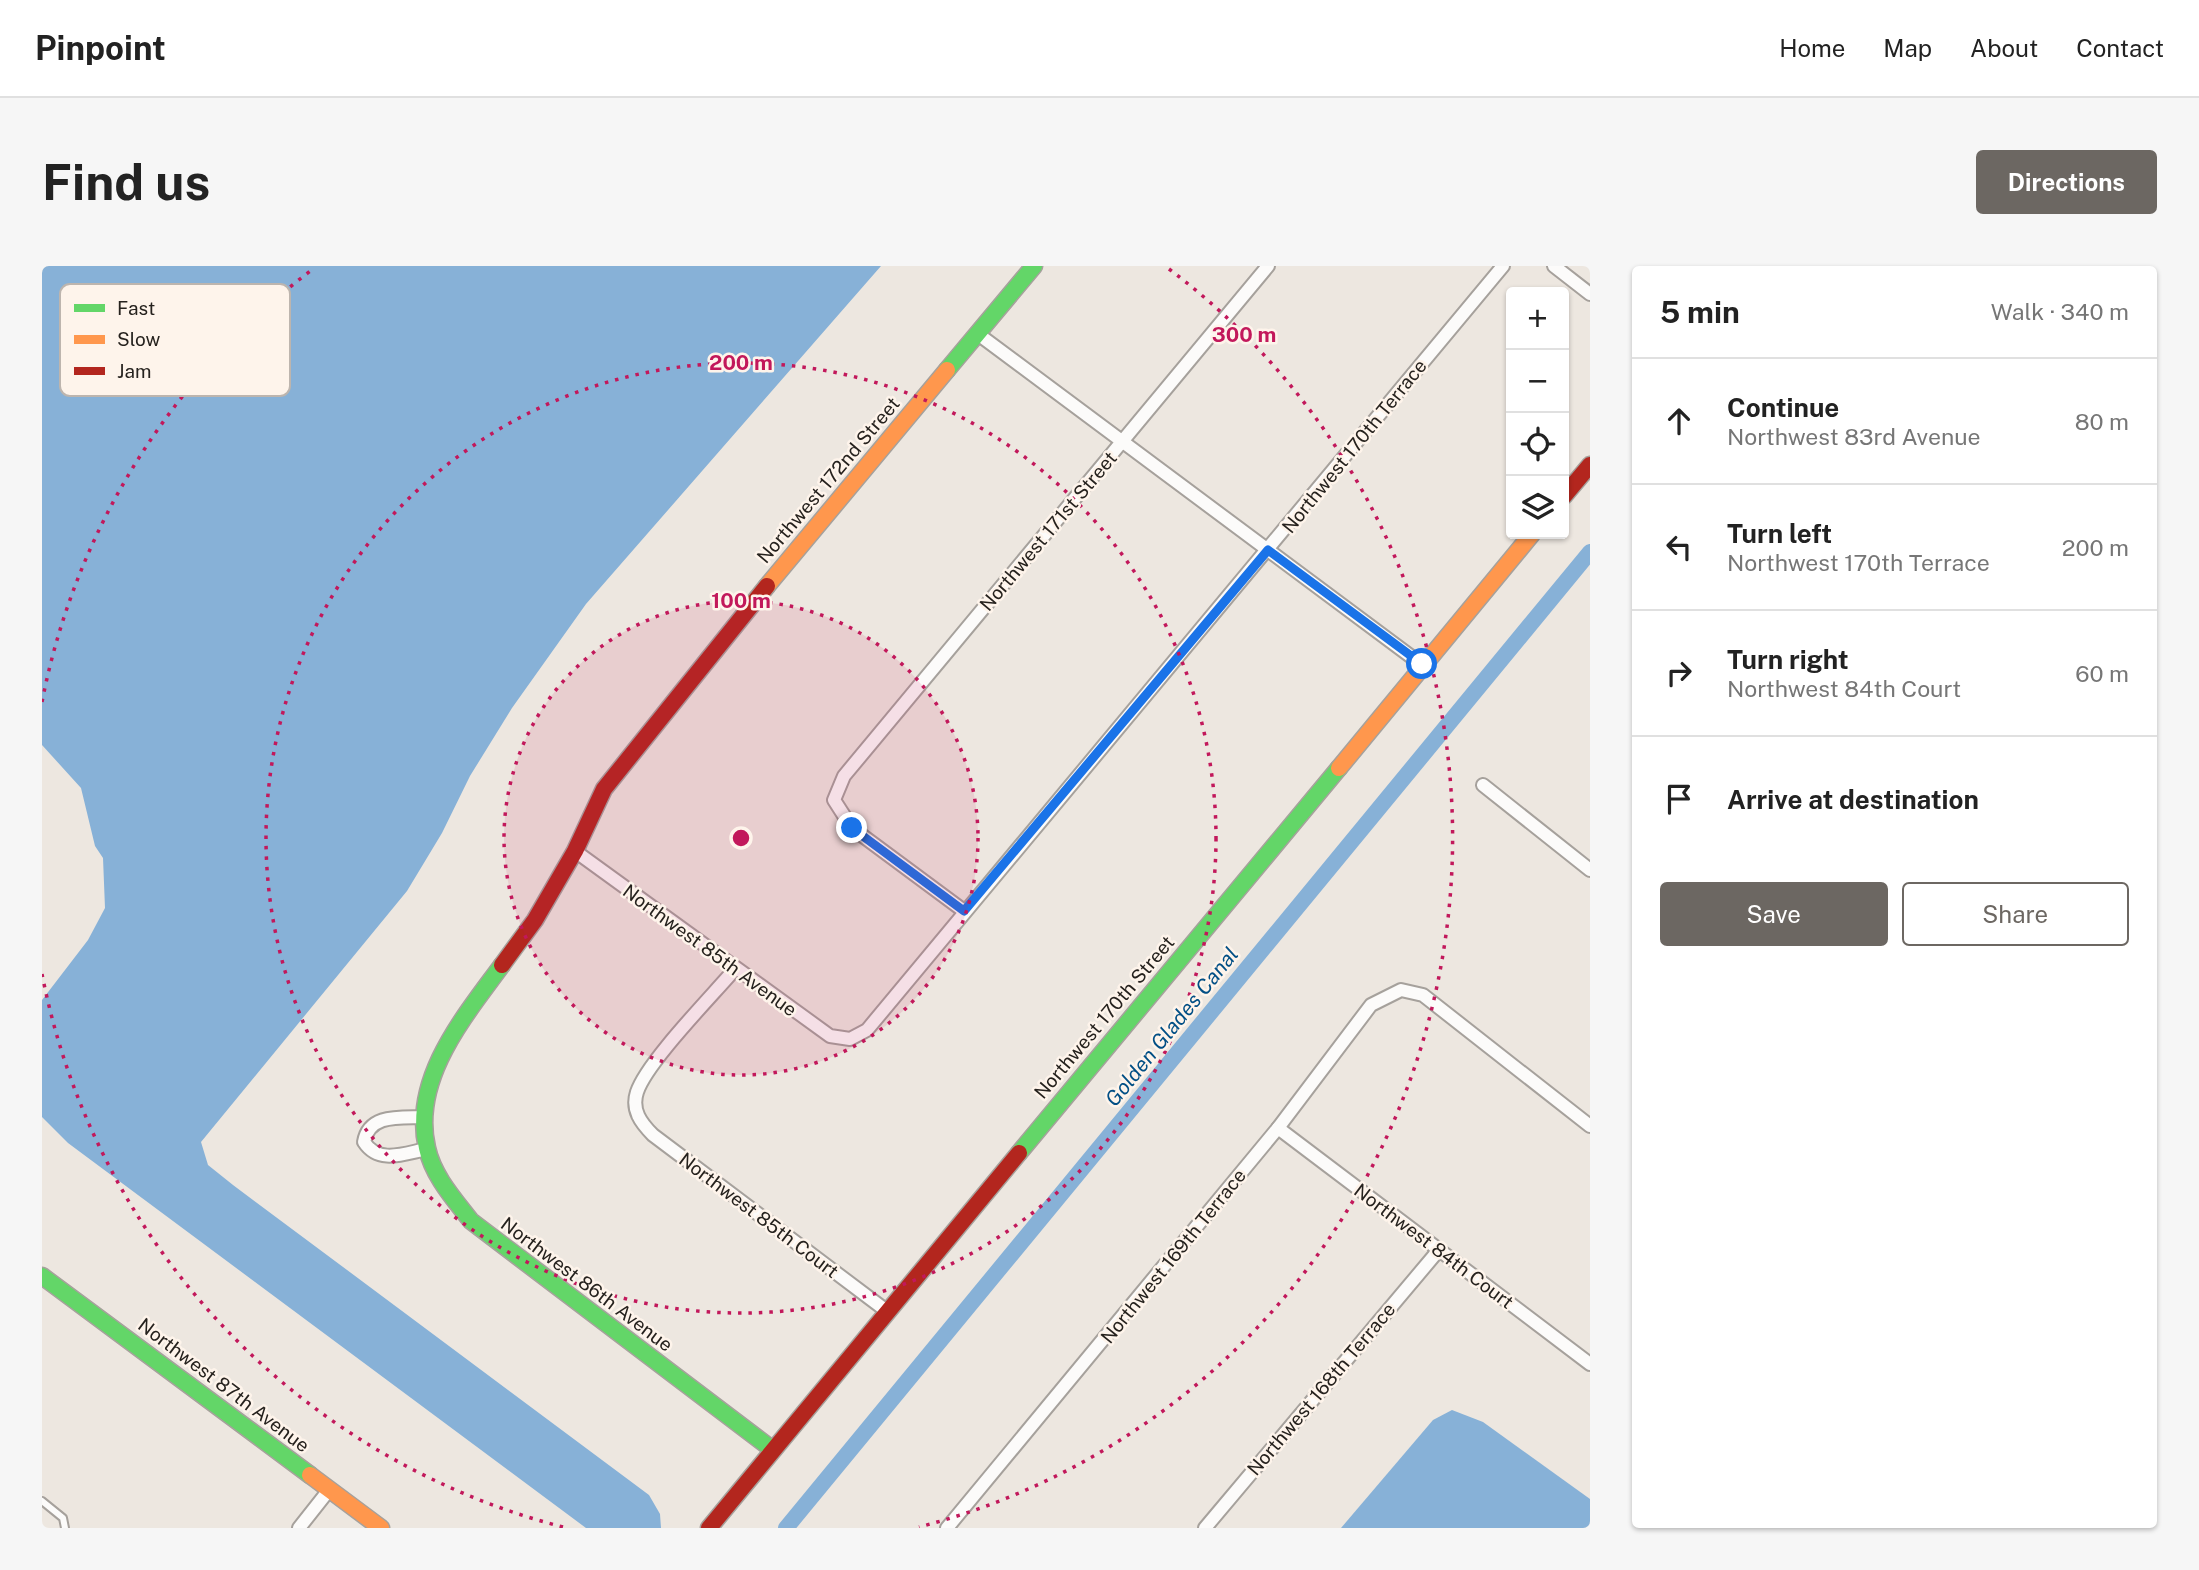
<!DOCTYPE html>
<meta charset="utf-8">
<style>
:root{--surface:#fff;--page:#f6f6f6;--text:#222;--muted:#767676;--line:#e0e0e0;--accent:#6c6762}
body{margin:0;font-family:"Public Sans",sans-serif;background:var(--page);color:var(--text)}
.controls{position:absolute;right:21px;top:21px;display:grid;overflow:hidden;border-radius:7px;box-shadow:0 2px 5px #0004}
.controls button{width:63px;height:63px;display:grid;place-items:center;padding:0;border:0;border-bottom:2px solid var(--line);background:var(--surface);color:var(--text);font:35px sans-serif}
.stop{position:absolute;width:21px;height:21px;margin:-16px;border:5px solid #1a73e8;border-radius:50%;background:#fff}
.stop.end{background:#1a73e8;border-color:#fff;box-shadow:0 2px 7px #0008}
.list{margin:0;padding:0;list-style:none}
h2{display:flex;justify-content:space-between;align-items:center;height:91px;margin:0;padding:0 28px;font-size:30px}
h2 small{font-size:23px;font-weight:400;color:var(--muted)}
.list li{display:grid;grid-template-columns:46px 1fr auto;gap:21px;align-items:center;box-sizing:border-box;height:126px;padding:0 28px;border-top:2px solid var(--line)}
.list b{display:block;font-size:26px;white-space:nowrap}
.list p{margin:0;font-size:23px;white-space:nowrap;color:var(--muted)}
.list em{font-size:23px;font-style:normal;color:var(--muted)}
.actions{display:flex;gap:14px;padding:21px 28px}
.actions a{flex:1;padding:16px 0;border:2px solid var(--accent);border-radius:7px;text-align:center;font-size:24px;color:var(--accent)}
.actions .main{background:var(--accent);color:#fff}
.icon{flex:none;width:38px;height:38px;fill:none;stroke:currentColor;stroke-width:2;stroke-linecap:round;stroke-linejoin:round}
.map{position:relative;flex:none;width:1548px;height:1262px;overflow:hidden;border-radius:7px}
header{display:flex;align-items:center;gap:42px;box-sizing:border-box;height:98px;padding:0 35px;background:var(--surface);border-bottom:2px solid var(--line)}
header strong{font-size:33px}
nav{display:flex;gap:38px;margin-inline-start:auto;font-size:24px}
.intro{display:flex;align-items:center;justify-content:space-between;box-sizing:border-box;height:168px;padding:0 42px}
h1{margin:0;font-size:49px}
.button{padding:18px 32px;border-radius:7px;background:var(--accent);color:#fff;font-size:24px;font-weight:700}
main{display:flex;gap:42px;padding:0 42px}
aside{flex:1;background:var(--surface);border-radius:7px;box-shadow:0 2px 5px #0004}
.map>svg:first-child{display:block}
.water{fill:#87b1d7}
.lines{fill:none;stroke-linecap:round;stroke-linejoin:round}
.canal{stroke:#87b1d7;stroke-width:16}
.lane-casing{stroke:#a6a19c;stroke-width:10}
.street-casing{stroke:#a6a19c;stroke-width:16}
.fast-casing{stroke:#a6a19c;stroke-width:19}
.slow-casing{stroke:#a6a19c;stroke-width:19}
.jam-casing{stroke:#a6a19c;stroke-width:19}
.lane{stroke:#fcfbfa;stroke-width:6}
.street{stroke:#fcfbfa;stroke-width:12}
.fast{stroke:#63d668;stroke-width:16}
.slow{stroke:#ff974d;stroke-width:16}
.jam{stroke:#b3261e;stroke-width:16}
.route{stroke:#1a73e8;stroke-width:9}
.ring{fill:none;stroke:#c2185b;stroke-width:3.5;stroke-dasharray:3.5 7}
.labels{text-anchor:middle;stroke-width:5;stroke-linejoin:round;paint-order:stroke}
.street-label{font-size:19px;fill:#26221e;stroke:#fef4eb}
.water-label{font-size:21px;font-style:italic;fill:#024f85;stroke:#fef4eb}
.key{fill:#fef4eb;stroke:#bdb5ae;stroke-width:2}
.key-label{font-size:19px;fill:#26221e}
.centre{fill:#c2185b;stroke:#fef4eb;stroke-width:3.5}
.ring-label{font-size:21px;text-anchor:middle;font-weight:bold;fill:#c2185b;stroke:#fef4eb;stroke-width:5;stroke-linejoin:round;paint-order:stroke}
</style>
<header>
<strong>Pinpoint</strong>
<nav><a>Home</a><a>Map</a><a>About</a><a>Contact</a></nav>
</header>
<div class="intro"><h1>Find us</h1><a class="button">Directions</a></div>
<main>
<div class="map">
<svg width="1548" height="1262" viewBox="0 0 1548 1262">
<rect width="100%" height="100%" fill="#ede7e0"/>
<g class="water">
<path d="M0,0H839L544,338L470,442L428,510L400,567L365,625L159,876L166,899L191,919L607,1229L618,1248L619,1262H544L26,877L0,851V734L46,674L63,642L61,592L53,580L39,522L0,479Z"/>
<path d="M1410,1144L1441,1156L1548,1233V1262H1299L1391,1154Z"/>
</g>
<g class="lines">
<path class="canal" d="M744,1262L1548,286"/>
<g class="lane-casing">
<path id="lane" d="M0,1235L21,1252L23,1262"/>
</g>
<g class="street-casing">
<g id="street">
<path d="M1512,0L1548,28"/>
<path d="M936,68L1379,398"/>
<path d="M1441,519L1548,604"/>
<path d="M533,585L788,770L808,773L825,764L1461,0"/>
<path d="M922,645L810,562L792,534L802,510L1226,0"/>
<path d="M693,703C669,731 605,796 595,826C589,844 599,857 611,869L846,1046"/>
<path d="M382,851C359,852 327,847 322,876C337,899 363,887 385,883"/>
<path d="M1236,862L1548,1098"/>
<path d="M257,1262L287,1224"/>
<path d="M905,1262L1236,862L1329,739L1359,724L1381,729L1548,860"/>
<path d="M1163,1262L1396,985"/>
</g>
</g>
<g class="fast-casing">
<g id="fast">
<path d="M905,104L992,0"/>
<path d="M460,699C422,751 369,813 385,882C391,910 412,933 429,955L731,1184"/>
<path d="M977,887L1297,502"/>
<path d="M0,1010L268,1209"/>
</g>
</g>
<g class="slow-casing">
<g id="slow">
<path d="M725,320L905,104"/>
<path d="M1297,502L1490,268"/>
<path d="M268,1209L339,1262"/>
</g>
</g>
<g class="jam-casing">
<g id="jam">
<path d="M1522,230L1548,199"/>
<path d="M460,699L493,654L533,585L562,523L725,320"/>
<path d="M667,1262L977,887"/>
</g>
</g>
<use href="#lane" class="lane"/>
<use href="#street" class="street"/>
<use href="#fast" class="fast"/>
<use href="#slow" class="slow"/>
<use href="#jam" class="jam"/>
</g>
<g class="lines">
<path class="route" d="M810,562L922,645L1226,284L1380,398"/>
</g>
<circle cx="699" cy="572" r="237" fill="#c2185b" fill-opacity=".12"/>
<g class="ring">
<circle cx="699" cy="572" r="237"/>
<circle cx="699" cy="572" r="475"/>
<path d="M521 1261A712 712 0 0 1 0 708M0 436A712 712 0 0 1 271 3M1127 3A712 712 0 0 1 877 1261"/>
</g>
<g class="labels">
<g class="street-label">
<text transform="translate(1312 180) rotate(-51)" y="7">Northwest 170th Terrace</text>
<text transform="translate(786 214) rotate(-50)" y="7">Northwest 172nd Street</text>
<text transform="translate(1006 265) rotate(-50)" y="7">Northwest 171st Street</text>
<text transform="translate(668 684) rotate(36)" y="7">Northwest 85th Avenue</text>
<text transform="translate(1062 751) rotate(-50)" y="7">Northwest 170th Street</text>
<text transform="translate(717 949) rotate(37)" y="7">Northwest 85th Court</text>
<text transform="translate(1392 980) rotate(37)" y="7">Northwest 84th Court</text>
<text transform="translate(1131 990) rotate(-51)" y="7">Northwest 169th Terrace</text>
<text transform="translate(545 1018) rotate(37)" y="7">Northwest 86th Avenue</text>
<text transform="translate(182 1119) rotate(37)" y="7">Northwest 87th Avenue</text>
<text transform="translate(1279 1123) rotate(-50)" y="7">Northwest 168th Terrace</text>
</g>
<g class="water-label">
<text transform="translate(1130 761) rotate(-51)" y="7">Golden Glades Canal</text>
</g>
</g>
<rect x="18" y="18" width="230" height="112" rx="10" class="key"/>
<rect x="32" y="38" width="31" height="8" fill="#63d668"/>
<rect x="32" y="69" width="31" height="9" fill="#ff974d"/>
<rect x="32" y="101" width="31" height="8" fill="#b3261e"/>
<g class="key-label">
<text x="75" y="49">Fast</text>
<text x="75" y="80">Slow</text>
<text x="75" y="112">Jam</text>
</g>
<circle cx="699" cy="572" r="10" class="centre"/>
<g class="ring-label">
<text x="1202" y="76">300 m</text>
<text x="699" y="104">200 m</text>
<text x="699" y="342">100 m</text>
</g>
</svg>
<div class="controls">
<button>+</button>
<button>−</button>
<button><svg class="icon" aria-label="locate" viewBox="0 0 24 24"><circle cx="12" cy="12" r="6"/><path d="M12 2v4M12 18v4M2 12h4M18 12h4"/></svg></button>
<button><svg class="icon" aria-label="layers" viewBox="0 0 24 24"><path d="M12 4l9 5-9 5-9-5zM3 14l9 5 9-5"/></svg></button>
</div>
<div class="stop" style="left:1380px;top:398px"></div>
<div class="stop end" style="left:810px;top:562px"></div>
</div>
<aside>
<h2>5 min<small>Walk · 340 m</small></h2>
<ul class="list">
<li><svg class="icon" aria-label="ahead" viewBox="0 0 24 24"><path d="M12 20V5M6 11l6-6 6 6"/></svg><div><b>Continue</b><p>Northwest 83rd Avenue</p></div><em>80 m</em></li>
<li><svg class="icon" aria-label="left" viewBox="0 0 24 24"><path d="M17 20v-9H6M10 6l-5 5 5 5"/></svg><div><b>Turn left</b><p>Northwest 170th Terrace</p></div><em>200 m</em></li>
<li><svg class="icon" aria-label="right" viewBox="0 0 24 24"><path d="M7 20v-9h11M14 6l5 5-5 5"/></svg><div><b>Turn right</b><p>Northwest 84th Court</p></div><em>60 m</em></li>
<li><svg class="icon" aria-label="arrive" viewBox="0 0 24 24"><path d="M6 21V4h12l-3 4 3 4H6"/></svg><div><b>Arrive at destination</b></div></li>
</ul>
<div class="actions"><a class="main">Save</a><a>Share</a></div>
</aside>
</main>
